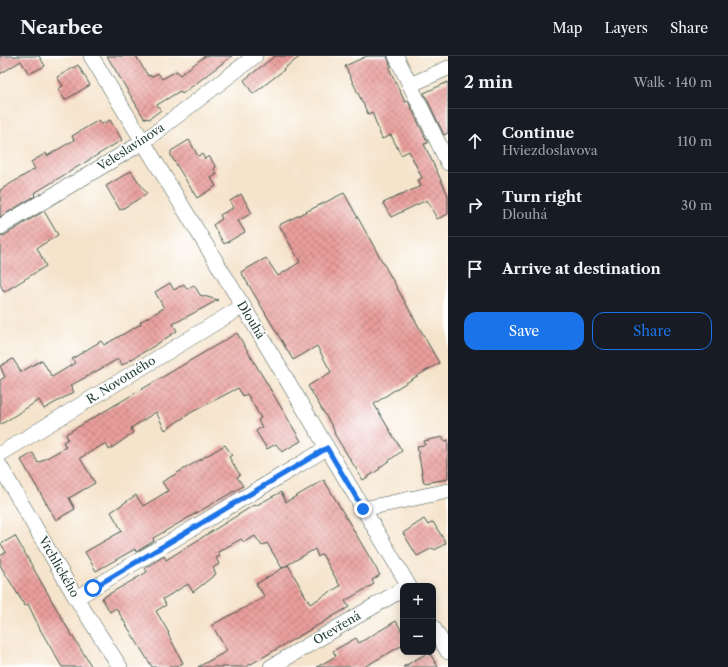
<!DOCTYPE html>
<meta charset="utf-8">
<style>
:root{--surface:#171b24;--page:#242831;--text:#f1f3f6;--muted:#9ea1a6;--line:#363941;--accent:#1a73e8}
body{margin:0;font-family:"Libre Caslon Text",serif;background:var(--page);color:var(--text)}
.controls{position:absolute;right:12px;bottom:12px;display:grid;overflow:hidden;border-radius:8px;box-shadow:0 2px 10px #0003}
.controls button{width:36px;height:36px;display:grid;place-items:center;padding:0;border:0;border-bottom:1px solid var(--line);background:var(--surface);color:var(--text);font:20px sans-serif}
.stop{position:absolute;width:12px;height:12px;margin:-9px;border:3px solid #1a73e8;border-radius:50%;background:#fff}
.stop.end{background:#1a73e8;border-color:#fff;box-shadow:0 1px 4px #0008}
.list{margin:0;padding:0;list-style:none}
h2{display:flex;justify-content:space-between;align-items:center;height:52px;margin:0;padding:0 16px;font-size:17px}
h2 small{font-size:13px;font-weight:400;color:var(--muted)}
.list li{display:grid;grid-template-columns:26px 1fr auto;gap:12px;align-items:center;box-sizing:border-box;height:64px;padding:0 16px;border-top:1px solid var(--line)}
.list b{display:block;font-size:15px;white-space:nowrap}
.list p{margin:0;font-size:13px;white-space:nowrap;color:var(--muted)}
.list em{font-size:13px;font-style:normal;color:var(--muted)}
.actions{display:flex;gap:8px;padding:12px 16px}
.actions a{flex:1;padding:9px 0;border:1px solid var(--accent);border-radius:12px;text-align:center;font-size:14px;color:var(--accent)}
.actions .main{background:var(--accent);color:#fff}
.icon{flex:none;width:22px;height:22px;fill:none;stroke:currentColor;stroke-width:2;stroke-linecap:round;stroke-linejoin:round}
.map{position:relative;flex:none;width:448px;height:611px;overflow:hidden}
header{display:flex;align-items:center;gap:24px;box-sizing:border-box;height:56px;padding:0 20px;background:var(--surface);border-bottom:1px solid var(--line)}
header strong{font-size:19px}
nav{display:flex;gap:22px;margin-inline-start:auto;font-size:14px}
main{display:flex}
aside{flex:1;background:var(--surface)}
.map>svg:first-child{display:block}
.building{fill:url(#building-cross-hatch)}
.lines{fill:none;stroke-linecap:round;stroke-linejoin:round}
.street-casing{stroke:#3f564b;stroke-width:16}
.street{stroke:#fff;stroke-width:15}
.route{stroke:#1a73e8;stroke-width:5}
.labels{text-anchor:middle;stroke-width:3;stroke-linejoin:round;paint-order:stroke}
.street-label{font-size:12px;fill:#1f3d34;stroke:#fff}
</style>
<header>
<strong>Nearbee</strong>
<nav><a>Map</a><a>Layers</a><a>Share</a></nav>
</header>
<main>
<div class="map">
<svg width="448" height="611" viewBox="0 0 448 611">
<defs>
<pattern id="building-cross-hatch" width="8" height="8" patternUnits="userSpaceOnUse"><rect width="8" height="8" fill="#ea9f9c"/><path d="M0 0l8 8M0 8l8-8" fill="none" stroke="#bd8380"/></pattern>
</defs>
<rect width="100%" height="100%" fill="#fff"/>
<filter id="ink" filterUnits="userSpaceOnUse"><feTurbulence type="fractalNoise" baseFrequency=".025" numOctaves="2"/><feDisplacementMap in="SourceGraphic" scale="8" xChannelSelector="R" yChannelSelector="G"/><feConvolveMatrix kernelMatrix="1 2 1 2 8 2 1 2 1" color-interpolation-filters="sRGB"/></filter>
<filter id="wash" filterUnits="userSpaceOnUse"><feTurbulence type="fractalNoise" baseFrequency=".012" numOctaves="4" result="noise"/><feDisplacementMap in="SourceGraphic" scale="16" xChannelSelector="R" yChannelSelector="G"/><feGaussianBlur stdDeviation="0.9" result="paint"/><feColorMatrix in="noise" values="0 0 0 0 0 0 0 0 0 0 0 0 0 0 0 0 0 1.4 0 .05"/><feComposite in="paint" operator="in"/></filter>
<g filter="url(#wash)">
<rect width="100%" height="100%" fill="#f5e4cc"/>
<g id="blocks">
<g class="building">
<path d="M0,0H39L45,10L29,18L21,5L0,18Z"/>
<path d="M107,0H136L148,20L150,19L151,21L158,17L162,23L177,15L180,19L205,0H232L182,38L180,35L157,49L161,54L149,63L144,62Z"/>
<path d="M275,0H301L283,13L284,14L253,38L244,24Z"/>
<path d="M367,0H387L391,11L389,12L405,46L408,45L428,87L424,88L448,139V158L437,163L427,144L391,161L383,147L421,130L418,124L422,122L409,95L401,99L391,79L382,83L372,56L368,58L345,10Z"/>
<path d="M78,9L90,29L65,44L58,33L63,30L57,21Z"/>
<path d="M448,26V77L444,79L424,37Z"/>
<path d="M99,64L102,68L110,64L122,84L36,136L34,137L35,140L0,161V134L35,113L31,106L46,97L47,100L74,84L72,80Z"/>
<path d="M189,84L198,100L202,98L205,103L209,100L216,111L214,113L217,118L211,122L216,130L197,142L171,100V95Z"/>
<path d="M131,115L147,138L120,154L106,130Z"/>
<path d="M344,137L439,307L399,331L374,348L402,395L379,412L380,413L363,424L335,379L333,372L308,330L331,316L317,290L293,304L241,216L266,202L278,220L300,206L279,169Z"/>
<path d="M241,138L252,157L238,165L245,176L224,188L213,169L222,163L220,159L233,152L230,145Z"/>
<path d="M44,155L58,179L37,192L46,210L4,236L0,228V180L5,179Z"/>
<path d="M170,227L174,234L184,228L187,233L194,229L200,239L218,244L173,268L177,275L154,290L122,309L118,303L70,330L74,336L44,353L39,344L0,369V324L5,321L0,310L13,303L21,316L42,304L52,321L75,307L72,303L83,296L101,285L104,289L141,268L140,266L164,252L155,236Z"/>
<path d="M237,277L301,385L282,396L276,388L267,393L256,375L262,371L258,364L261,362L247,338L243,340L238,332L192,356L165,374L156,356L131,372L133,377L109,394L106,387L80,402L95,427L69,442L75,453L56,464L21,404L33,397L38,407L66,391L63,386L68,383L66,378Z"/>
<path d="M443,381L444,385L448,384V423L424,427L417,390L425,389L424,385Z"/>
<path d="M225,389L232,399L229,401L240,419L237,421L243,430L155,481L153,482L154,485L136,496L135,493L96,515L85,496L122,475L111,456L136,439L143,450L168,435L162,426Z"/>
<path d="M324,424L380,519L372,524L374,528L345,545L349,551L246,611H198L227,595L212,569L265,541L256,528L288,509L310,548L340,530L322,498L318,501L315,493L282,512L267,487L262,490L255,480L244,486L241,483L218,496L220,500L216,502L219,508L213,512L216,518L193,536L188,528L163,543L166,549L156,555L169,577L168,578L183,607L176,611H152L116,552L110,556L102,542L147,516L145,512L164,500L166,504L254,449L255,450L281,436L286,446Z"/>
<path d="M424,463L428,469L433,466L446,487L435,494L433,492L417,500L403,477Z"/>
<path d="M15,480L68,573L92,611H62L41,575L28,548L25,550L0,509V500L6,496L1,488Z"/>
<path d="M396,565L403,577V589L364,611H317L336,600L333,595L356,582L359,587Z"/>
<path d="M429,596L438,611H403Z"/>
</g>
</g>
</g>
<g filter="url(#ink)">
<use href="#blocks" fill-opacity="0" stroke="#3f564b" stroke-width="1"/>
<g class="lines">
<g class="street-casing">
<g id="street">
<path d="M91,0L243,250L409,530"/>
<path d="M396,0L448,107"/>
<path d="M410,29L448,12"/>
<path d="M0,171L143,86L255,0"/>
<path d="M0,398L243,250"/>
<path d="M0,410L76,542L120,611"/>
<path d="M363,453L448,435"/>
<path d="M76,542L327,392"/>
<path d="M433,571L448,596"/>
<path d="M271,611L403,533"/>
</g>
</g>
<use href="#street" class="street"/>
</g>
</g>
<g class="lines" filter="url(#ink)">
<path class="route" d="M93,532L327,392L363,453"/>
</g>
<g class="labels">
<g class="street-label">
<text transform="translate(131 91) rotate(-33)" y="4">Veleslavínova</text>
<text transform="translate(251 264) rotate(59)" y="4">Dlouhá</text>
<text transform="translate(121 324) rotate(-32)" y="4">R. Novotného</text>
<text transform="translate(59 511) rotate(60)" y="4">Vrchlického</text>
<text transform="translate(337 572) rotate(-31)" y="4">Otevřená</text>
</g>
</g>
</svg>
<div class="controls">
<button>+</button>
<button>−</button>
</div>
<div class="stop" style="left:93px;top:532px"></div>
<div class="stop end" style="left:363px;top:453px"></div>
</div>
<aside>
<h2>2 min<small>Walk · 140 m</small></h2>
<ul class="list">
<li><svg class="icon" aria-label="ahead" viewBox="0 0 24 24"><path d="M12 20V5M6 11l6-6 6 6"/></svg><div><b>Continue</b><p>Hviezdoslavova</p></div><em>110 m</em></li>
<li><svg class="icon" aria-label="right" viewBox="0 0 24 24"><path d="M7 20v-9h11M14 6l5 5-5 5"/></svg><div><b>Turn right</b><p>Dlouhá</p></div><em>30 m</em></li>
<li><svg class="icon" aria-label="arrive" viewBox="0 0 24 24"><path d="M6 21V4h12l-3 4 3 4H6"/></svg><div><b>Arrive at destination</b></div></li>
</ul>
<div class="actions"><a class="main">Save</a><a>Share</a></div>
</aside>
</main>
